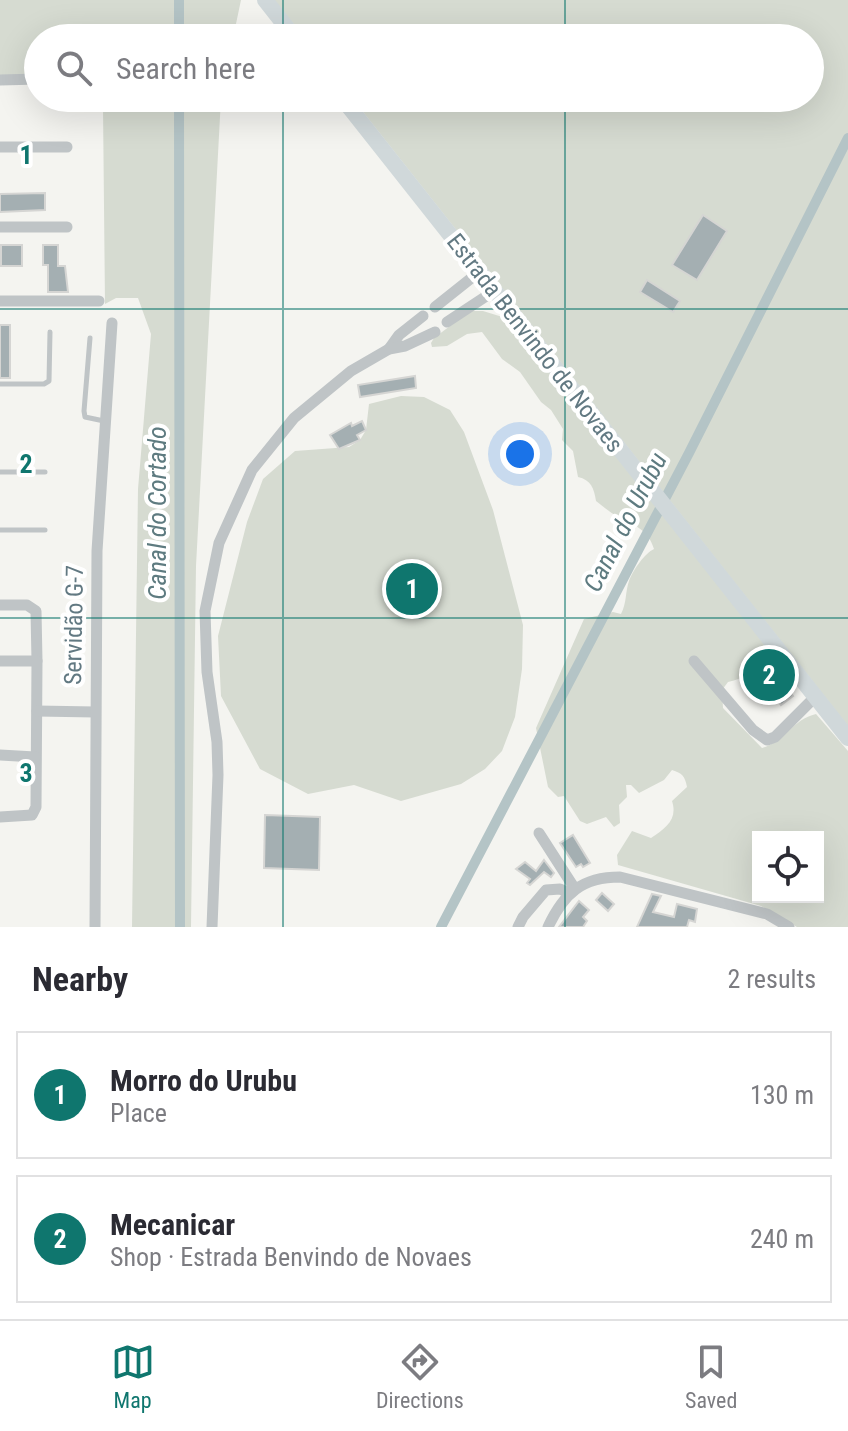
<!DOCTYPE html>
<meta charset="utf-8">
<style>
:root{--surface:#fff;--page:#f7f7f7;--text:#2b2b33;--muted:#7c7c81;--line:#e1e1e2;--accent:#0f766e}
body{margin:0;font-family:"Roboto Condensed",sans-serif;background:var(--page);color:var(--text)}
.controls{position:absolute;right:24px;bottom:24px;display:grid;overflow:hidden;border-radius:0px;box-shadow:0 8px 32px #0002}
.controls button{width:72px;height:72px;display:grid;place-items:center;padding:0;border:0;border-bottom:2px solid var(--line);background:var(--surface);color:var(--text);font:40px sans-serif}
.you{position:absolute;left:520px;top:454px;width:28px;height:28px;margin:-20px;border:6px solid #fff;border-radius:50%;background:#1a73e8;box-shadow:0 0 0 12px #1a73e833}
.badge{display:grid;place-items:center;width:52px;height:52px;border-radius:50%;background:var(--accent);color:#fff;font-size:26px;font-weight:700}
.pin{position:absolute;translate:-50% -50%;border:4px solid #fff;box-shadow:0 2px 8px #0006}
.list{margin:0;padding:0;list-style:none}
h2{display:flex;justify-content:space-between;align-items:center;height:104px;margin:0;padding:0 32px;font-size:34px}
h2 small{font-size:26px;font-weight:400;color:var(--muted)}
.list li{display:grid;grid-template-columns:52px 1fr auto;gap:24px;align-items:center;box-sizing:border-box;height:128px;margin:0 16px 16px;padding:0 16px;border:2px solid var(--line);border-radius:0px}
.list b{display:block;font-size:30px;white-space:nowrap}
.list p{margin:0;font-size:26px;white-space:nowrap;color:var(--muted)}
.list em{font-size:26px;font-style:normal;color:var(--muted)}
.icon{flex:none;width:44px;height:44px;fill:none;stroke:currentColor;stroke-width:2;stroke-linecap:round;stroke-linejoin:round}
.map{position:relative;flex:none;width:848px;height:927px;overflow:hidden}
.search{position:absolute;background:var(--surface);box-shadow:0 8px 32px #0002;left:24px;right:24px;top:24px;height:88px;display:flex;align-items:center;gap:20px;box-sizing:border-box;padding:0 28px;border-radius:44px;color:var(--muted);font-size:30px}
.sheet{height:392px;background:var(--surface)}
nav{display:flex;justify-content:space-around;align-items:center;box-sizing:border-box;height:112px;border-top:2px solid var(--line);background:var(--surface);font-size:22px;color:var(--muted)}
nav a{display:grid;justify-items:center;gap:4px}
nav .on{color:var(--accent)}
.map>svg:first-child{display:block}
.green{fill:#d6dbd1;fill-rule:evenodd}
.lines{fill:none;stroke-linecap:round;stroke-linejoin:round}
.canal{stroke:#b4c4c6;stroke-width:10}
.building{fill:#a4afb2;stroke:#d5d5d3;stroke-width:2}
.lane{stroke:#bfc4c6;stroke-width:5}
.street{stroke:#bfc4c6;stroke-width:11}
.secondary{stroke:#d0d8da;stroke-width:16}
.grid{fill:none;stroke:#0f766e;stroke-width:2;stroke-opacity:0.55}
.labels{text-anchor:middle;stroke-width:8;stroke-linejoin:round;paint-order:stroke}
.street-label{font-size:24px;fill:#627982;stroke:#fff}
.water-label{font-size:26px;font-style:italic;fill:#5e7b80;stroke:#fff}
.grid-label{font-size:26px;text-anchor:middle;font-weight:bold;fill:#0f766e;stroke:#fff;stroke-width:8;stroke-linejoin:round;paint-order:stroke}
</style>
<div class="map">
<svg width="848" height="927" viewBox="0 0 848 927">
<rect width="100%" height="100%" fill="#f4f4f0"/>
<g class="green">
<path d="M0,0H241L233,38H38V78L0,77Z"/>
<path d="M274,0H848V726L352,98H810V38H305Z"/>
<path d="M126,98H221L196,566L191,927H132L138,489L151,334L138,298H116L105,304L103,107L125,104Z"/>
<path d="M470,311H483L509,319L769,649L765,668C752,672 742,679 728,682L722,690L723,708L762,748C784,742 793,719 816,714L848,751V927H797L761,906L618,865L617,855L632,831L651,838C666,828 678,819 672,801L687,787C685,776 682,773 672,770L664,780L639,793L631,785H626L627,797L619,805L620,823L614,827L606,817L587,824L580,821L564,796L558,797L548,787L536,728L584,619L613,612L621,614C627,602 625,593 629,581C633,570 645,553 654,549C648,529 634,525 617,516C610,513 603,506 596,501C594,488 591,480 578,477L573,451L562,440L563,429L551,410L541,402L520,372L502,359L482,332L467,334L447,346L432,347L431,343L434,338ZM758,837H818V897H758Z"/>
<path d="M401,396L424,397L450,410L464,432L493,510L523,625L522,669L515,717L502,751L485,769L461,784L401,801L354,785L308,794L260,769L221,696L218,636L247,522L263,479L295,451L349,447L360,440L366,430L369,404Z"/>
</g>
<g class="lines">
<g class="canal">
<path d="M179,0V38"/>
<path d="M179,98L180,927"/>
<path d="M441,927L689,453L848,138"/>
</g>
</g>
<g class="building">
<path d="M45,193V210L0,212V194Z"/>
<path d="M703,215L727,231L697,280L672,265Z"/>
<rect x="1" y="245" width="21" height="21"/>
<path d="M43,245H58V266H65L68,292H48V265H43Z"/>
<path d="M647,280L680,301L673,312L640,292Z"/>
<rect x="0" y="325" width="10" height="53"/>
<path d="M415,376L416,388L360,397L358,385Z"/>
<path d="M362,421L366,430L357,435L360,440L339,449L330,435L351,423L352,426Z"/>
<path d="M774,670L793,696L781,705L760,679Z"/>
<path d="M265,815L320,817L319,870L264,868Z"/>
<path d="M573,835L590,863L583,867L581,864L576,867L560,843Z"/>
<path d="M544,860L554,873L551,877L544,872L530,885L527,883L530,879L516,869L525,862L536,871Z"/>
<path d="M602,893L614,904L608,911L596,900Z"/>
<path d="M652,894L661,896L653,912L674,917L677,904L697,909L695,922L689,920L687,927H637Z"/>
<path d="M579,901L589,910L583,917L587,921L583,927H559Z"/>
</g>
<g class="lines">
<g class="lane">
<path d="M90,338L84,411L85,417L104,421"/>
<path d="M0,384H44L49,381L50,332"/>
<path d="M0,472H45"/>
<path d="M0,530H45"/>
</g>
<g class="street">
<path d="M0,80L38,79"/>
<path d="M0,147H67"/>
<path d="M0,227H67"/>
<path d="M0,301H99"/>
<path d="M435,307L479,272"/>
<path d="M447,322L494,291"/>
<path d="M389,349L399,335L423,316"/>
<path d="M0,605H27L36,611L37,661"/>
<path d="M0,661H37L36,807L32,815L0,817"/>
<path d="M694,661L753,730L767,740L775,737L815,697"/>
<path d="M37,711L95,712"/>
<path d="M0,755L35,757"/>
<path d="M539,833L575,889"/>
<path d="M95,927L97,551L112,323"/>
<path d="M212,927L218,775L217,742L207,672L205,611L219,543L252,470L294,418L351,371L389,349L405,346L435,332"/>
<path d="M518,927L523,917L546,890L560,889L569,893"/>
<path d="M548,927C564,893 582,877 620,877L767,914L789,927"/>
</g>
<g class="secondary">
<path d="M265,0L295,38"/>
<path d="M342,98L848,738"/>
</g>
</g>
<path class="grid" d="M283,0V38M565,0V38M283,98V927M565,98V927M0,309H848M0,618H848"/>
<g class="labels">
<g class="street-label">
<text transform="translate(535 343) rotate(52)" y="8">Estrada Benvindo de Novaes</text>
<text transform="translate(74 625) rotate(-89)" y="8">Servidão G-7</text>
</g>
<g class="water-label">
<text transform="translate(157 513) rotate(-90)" y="9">Canal do Cortado</text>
<text transform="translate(625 522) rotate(-63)" y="9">Canal do Urubu</text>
</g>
</g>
<g class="grid-label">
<text x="26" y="164">1</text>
<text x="26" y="473">2</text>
<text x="26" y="782">3</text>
</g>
</svg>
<div class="controls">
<button><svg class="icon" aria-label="locate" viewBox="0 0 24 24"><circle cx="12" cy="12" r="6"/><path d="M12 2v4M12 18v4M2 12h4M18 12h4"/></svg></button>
</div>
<div class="you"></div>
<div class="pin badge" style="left:412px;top:589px">1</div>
<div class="pin badge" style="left:769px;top:675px">2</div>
<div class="search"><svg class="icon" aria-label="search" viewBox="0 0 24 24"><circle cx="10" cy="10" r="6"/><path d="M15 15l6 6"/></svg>Search here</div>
</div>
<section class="sheet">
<h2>Nearby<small>2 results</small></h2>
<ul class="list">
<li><span class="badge">1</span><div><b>Morro do Urubu</b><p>Place</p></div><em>130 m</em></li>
<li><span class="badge">2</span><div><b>Mecanicar</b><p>Shop · Estrada Benvindo de Novaes</p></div><em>240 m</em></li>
</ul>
</section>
<nav>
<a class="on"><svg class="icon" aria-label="map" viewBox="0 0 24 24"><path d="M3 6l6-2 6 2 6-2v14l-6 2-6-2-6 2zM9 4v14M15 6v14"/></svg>Map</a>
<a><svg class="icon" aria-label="directions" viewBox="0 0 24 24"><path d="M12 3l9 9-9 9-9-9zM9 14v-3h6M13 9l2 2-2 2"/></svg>Directions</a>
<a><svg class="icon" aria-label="saved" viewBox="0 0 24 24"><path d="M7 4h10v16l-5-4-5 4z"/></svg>Saved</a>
</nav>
